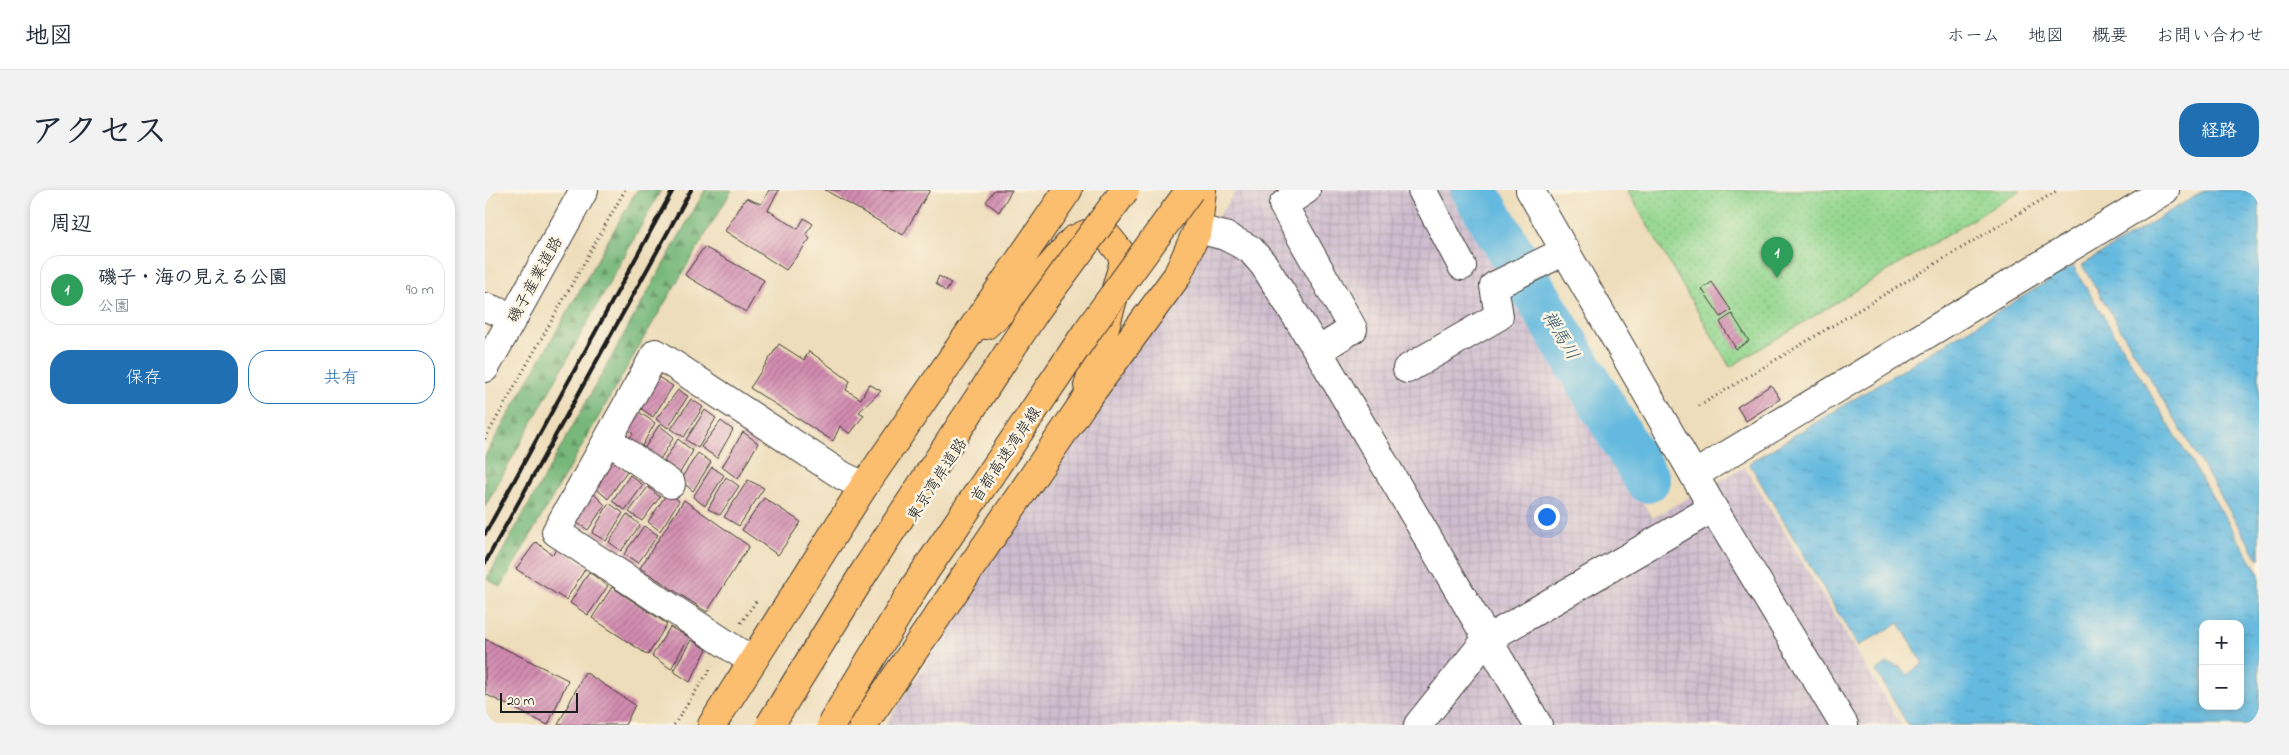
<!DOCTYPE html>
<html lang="ja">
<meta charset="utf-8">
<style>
:root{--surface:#fff;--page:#f2f2f3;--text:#1f2937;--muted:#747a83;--line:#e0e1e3;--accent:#1f6fb2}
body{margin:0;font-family:"Indie Flower","Klee One",sans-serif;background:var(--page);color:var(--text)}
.controls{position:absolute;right:15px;bottom:15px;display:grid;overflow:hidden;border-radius:10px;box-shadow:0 2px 8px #0003}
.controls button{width:45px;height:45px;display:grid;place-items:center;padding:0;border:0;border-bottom:1px solid var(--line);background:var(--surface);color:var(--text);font:25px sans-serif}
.scale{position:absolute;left:15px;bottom:12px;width:78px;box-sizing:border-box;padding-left:5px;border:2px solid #1c1c1c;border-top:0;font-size:14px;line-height:18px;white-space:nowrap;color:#1c1c1c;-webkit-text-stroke:4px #fcf5e5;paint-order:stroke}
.you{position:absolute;left:1061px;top:326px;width:18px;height:18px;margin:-12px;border:4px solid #fff;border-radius:50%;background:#1a73e8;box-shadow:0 0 0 8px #1a73e833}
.badge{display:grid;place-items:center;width:32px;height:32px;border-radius:50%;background:var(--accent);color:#fff;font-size:16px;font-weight:700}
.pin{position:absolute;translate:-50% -41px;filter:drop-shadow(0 1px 2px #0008)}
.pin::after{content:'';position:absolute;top:26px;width:18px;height:15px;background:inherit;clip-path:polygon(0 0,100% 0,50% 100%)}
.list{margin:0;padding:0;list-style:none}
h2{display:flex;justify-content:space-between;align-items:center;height:65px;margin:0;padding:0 20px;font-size:21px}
h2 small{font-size:16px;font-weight:400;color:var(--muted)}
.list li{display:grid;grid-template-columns:32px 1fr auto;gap:15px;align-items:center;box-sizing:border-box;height:70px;margin:0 10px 10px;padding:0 10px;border:1px solid var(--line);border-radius:20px}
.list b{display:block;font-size:19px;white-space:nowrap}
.list p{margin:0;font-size:16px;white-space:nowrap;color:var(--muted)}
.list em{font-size:16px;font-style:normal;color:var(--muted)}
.actions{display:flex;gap:10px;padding:15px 20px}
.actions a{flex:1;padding:11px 0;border:1px solid var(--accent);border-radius:20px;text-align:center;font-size:18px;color:var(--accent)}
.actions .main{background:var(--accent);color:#fff}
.map{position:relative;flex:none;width:1774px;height:535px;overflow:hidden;border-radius:20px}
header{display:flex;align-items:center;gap:30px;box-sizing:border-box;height:70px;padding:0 25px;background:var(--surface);border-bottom:1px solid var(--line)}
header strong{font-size:24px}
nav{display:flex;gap:28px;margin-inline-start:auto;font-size:18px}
.intro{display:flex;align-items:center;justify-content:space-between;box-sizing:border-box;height:120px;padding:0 30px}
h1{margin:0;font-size:35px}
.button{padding:12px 22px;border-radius:20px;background:var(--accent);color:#fff;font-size:18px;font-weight:700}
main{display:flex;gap:30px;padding:0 30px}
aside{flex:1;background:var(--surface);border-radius:20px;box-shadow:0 2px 8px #0003}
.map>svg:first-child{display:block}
.industrial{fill:url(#industrial-grid)}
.forest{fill:url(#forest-firs);stroke:#4a6a4b}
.park{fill:url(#park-dots);stroke:#587a56}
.water{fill:url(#water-ripples);stroke:#406a7e;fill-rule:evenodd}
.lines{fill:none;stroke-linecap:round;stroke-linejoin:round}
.river{stroke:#63b9df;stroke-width:46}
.building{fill:url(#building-hatch)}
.minor-casing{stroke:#3c3934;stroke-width:30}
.highway-casing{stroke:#3c3934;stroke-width:30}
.path{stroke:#3c3934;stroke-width:3;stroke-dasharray:1 4;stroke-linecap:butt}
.minor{stroke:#fff;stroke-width:28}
.highway{stroke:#fbbd6e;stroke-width:28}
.rail{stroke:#1c1c1c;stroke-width:4}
.highway-bridge-casing{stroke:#3c3934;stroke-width:30;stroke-linecap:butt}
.highway-bridge{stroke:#fbbd6e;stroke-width:28}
.labels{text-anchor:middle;stroke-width:5;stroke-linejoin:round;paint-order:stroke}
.street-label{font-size:16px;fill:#1c1c1c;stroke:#fcf5e5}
.water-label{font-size:18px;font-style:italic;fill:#385b6a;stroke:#fcf5e5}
</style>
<header>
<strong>地図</strong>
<nav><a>ホーム</a><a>地図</a><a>概要</a><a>お問い合わせ</a></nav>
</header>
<div class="intro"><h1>アクセス</h1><a class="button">経路</a></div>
<main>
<aside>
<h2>周辺<small></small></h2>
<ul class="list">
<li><span class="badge" style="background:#2e9e5b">1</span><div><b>磯子・海の見える公園</b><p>公園</p></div><em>90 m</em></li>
</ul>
<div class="actions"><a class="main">保存</a><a>共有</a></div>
</aside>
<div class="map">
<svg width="1774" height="535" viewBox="0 0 1774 535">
<defs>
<pattern id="industrial-grid" width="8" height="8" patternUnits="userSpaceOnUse" patternTransform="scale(1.25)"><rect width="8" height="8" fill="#cfbdcf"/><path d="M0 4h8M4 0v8" fill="none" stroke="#b1a2b1"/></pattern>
<pattern id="forest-firs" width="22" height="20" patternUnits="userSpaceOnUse" patternTransform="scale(1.25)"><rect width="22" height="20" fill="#77b87a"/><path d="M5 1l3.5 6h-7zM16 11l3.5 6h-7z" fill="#619563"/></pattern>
<pattern id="park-dots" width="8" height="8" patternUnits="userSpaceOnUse" patternTransform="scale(1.25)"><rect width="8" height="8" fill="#94d790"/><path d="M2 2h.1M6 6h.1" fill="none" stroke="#7fb87c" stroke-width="1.8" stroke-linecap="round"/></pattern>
<pattern id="water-ripples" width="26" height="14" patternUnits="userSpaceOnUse" patternTransform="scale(1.25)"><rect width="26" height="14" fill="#63b9df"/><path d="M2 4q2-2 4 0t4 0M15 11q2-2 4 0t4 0" fill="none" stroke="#559ebf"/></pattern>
<pattern id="building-hatch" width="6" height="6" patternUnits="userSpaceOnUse" patternTransform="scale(1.25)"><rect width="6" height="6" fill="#d38cb1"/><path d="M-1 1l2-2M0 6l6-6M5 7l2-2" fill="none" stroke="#aa728f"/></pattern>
</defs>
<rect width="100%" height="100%" fill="#fcf5e5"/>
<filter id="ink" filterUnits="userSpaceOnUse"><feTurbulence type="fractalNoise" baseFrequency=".02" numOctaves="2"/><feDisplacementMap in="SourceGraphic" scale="10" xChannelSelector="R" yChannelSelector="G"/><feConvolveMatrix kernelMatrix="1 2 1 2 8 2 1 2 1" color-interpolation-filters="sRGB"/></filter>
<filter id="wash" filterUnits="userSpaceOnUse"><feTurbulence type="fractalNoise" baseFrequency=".0096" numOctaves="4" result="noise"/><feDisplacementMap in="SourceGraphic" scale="20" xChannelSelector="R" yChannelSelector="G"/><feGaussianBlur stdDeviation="1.12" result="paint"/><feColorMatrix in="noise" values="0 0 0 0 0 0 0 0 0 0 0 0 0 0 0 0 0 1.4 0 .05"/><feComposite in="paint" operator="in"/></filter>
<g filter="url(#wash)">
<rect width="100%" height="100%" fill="#eeddba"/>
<path class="industrial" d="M752,0H973L1167,328L1260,277L1416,535H401L634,167Z"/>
<g class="forest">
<path d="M152,0H176L0,317V266Z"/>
<path d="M220,0H247L160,146L16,397L2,389Z"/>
</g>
<path class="park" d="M1142,0H1536L1245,177Z"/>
<g class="water">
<path d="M1720,0H1774V370L1597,75Z"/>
<path d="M1588,76L1774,384V535H1423L1391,481L1402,473L1415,477L1422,485L1438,473L1414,433L1373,456L1264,273ZM1718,434H1755V516H1718Z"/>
</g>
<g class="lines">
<path class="river" d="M989,0L1162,290"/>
</g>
<g id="blocks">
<g class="building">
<path d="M284,0H294L283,20L313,39L319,28L328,34L321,44L325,49L301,80L240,41L261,8L276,14Z"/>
<path d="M340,0H445L418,45Z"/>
<path d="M509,0H527L514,22L501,12Z"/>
<path d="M219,57L279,90L261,122L200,85Z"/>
<path d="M454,86L466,93L461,102L451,93Z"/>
<path d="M1227,92L1246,120L1236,127L1217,99Z"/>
<path d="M1247,124L1264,151L1251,159L1235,132Z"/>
<path d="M294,154L319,170L324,161L365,191L361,200L376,209L384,194L396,201L374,222L379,225L365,244L355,236L348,251L265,198Z"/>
<path d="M173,187L188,196L168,227L154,217Z"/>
<path d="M1286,195L1295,209L1261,231L1252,217Z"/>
<path d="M193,200L203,206L183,238L171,229Z"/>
<path d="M206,209L218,217L199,247L186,239Z"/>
<path d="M220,220L231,228L213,258L201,250Z"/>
<path d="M154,222L170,233L155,259L142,251L148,244L143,239Z"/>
<path d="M236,231L248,240L232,268L216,257Z"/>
<path d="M174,235L189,247L174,271L158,261Z"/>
<path d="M258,242L273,253L253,289L237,277Z"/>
<path d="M193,249L208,261L193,286L177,274Z"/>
<path d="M213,263L226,272L208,301L195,290Z"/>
<path d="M126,268L142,281L123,309L109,297Z"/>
<path d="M227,277L239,285L220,316L208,307Z"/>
<path d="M145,285L158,295L140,320L127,311Z"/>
<path d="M241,287L254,296L235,325L223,319Z"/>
<path d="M263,290L279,298L254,336L239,327Z"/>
<path d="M163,297L175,307L157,331L144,322Z"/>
<path d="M107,302L120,315L103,340L89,331Z"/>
<path d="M183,302L194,311L175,341L163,332Z"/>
<path d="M279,308L316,332L293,365L257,340Z"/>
<path d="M199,310L264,356L222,422L155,378Z"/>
<path d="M124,313L138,323L121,351L107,343Z"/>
<path d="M142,324L155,335L136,361L124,352Z"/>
<path d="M159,336L173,345L153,373L139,364Z"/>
<path d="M51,352L68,365L72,356L102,376L81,410L31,379Z"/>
<path d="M104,382L123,396L103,425L85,413Z"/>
<path d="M127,397L182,434L163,465L107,428Z"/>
<path d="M185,437L204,447L186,479L167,466Z"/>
<path d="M0,449L83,490L63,535L0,504Z"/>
<path d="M206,450L222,459L205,492L188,481Z"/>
<path d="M100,482L150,515L140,535H73Z"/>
</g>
</g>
</g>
<g filter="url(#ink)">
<use href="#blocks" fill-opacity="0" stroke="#3c3934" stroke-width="1"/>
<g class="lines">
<g class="minor-casing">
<g id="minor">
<path d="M821,0L798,15L868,139L833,161"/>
<path d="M937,0L977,76"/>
<path d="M1045,0L1228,318L1359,535"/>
<path d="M713,39L740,46L765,59L779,75L833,161L1053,535"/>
<path d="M0,117L29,127"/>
<path d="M0,178L99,0"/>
<path d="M922,179L1014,126L1009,96L1080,61"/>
<path d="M123,250L186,294"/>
<path d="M1209,285L1680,0"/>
<path d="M267,471L71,342L171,163L358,286L379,296"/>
<path d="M933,535L1001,450L1228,318"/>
</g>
</g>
<g class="highway-casing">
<g id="highway">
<path d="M501,135L564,78L588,50L601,44L623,47L635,62L639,71L603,196"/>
<path d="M227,535L379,296L583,0"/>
<path d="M378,535L597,215L692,86L713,39L717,0"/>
</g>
</g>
<g class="path">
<path d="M1214,216L1573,0"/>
<path d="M0,249L140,0"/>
<path d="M256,433L272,410"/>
<path d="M189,535L227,476"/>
</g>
<use href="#minor" class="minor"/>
<use href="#highway" class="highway"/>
<g class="rail">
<path d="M0,344L188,0"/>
<path d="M0,373L206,0"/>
</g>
<g class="highway-bridge-casing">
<g id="highway-bridge">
<path d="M285,535L380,381L552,119L640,0"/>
<path d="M346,535L430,396L603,140L705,0"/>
</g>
</g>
<use href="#highway-bridge" class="highway-bridge"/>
</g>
</g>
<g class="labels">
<g class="street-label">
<text transform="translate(49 89) rotate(-61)" y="6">磯子産業道路</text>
<text transform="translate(520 264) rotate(-56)" y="6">首都高速湾岸線</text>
<text transform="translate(451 289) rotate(-57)" y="6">東京湾岸道路</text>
</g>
<g class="water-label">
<text transform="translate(1076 145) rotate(59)" y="6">禅馬川</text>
</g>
</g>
</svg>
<div class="controls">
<button>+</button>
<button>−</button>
</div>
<div class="scale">20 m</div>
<div class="you"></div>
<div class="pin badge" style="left:1292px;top:88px;background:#2e9e5b">1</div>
</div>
</main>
